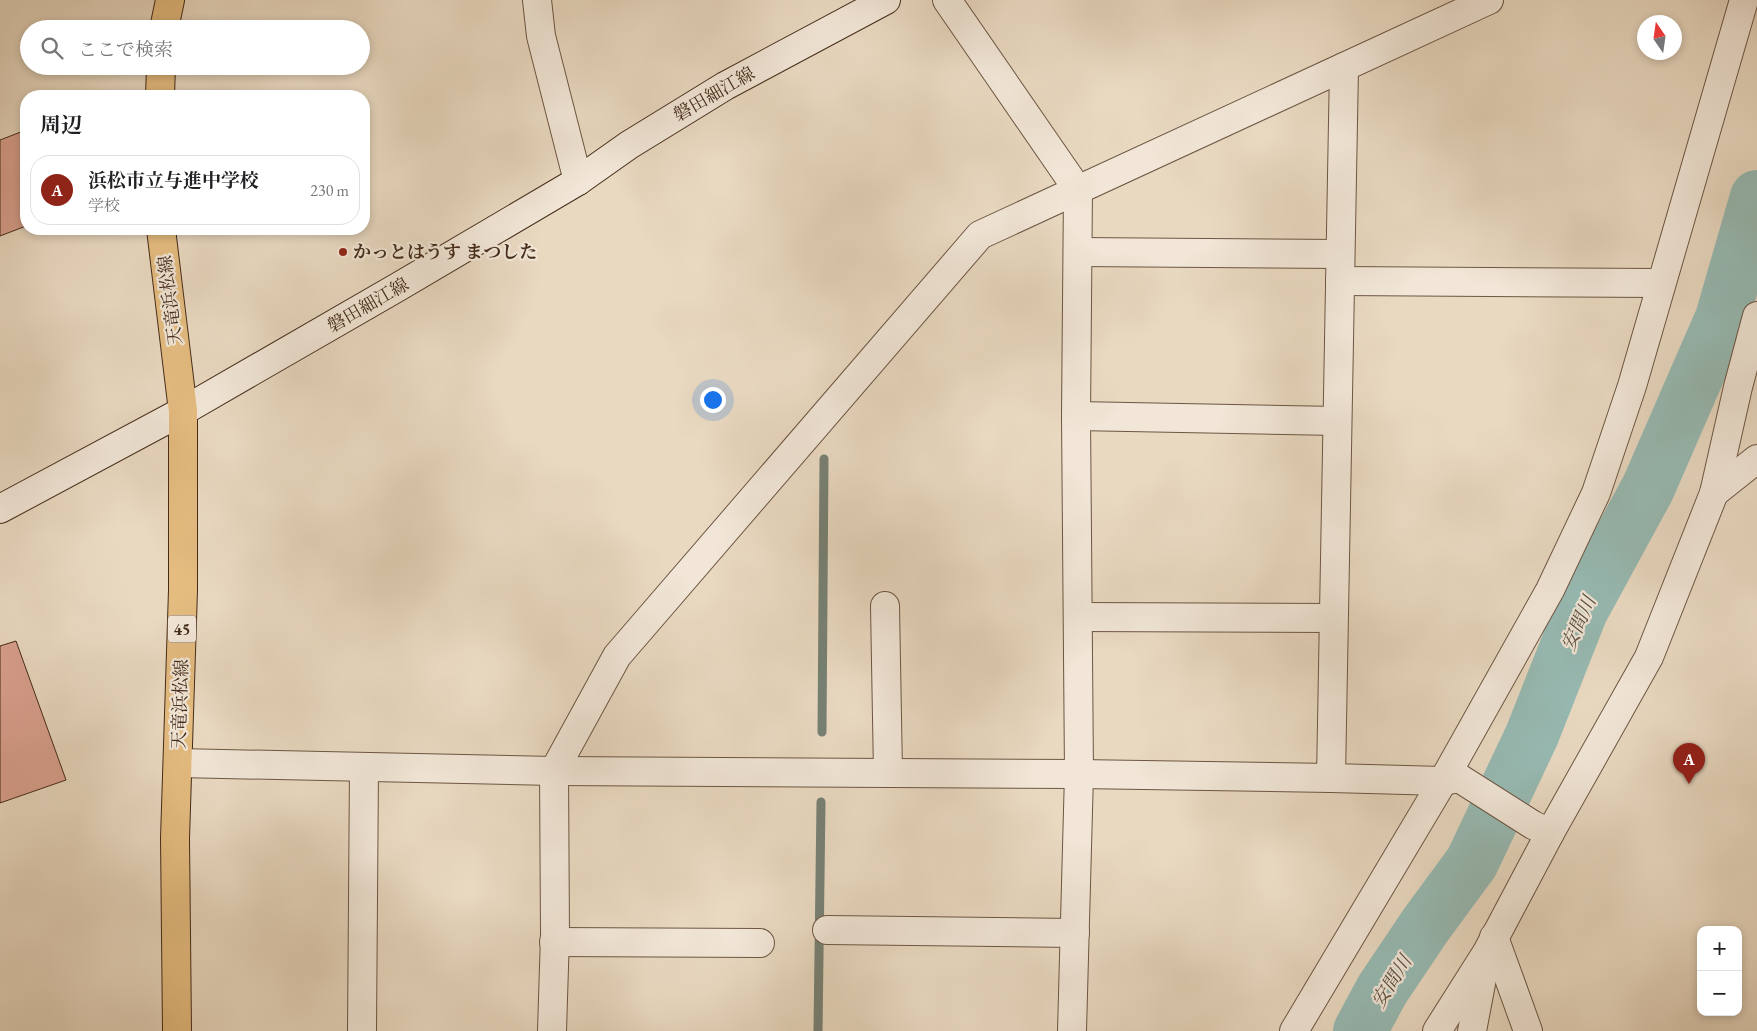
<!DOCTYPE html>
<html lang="ja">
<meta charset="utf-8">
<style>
:root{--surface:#fff;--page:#f6f6f6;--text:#202124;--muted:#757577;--line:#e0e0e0;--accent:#8f2418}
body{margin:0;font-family:"EB Garamond","Noto Serif JP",serif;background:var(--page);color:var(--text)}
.controls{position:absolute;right:15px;bottom:15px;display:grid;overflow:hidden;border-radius:10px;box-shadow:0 2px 8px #0003}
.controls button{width:45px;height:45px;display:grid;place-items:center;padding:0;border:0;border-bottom:1px solid var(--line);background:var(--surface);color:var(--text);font:25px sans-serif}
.compass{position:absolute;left:1637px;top:15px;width:45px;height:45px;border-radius:50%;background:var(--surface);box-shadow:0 2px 8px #0003;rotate:347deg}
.you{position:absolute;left:712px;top:399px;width:18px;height:18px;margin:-12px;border:4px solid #fff;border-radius:50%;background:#1a73e8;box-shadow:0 0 0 8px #1a73e833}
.badge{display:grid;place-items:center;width:32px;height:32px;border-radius:50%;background:var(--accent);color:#fff;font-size:16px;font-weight:700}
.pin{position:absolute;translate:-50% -41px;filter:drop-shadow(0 1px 2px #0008)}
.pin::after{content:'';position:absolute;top:26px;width:18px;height:15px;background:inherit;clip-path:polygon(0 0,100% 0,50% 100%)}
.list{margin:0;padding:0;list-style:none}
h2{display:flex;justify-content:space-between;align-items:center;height:65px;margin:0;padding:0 20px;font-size:21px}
h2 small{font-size:16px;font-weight:400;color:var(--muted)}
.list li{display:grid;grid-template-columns:32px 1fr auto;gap:15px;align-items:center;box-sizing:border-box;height:70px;margin:0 10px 10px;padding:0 10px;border:1px solid var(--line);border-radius:20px}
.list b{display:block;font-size:19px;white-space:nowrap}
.list p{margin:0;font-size:16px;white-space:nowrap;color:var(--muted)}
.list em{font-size:16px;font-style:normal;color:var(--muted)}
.icon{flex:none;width:28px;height:28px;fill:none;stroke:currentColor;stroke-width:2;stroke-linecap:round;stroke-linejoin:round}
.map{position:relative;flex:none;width:1757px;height:1031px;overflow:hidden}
.search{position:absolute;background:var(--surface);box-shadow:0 2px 8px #0003;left:20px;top:20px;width:350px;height:55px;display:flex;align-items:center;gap:12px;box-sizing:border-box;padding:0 18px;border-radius:28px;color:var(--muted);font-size:19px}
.panel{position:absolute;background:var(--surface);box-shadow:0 2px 8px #0003;left:20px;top:90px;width:350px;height:145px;border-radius:20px}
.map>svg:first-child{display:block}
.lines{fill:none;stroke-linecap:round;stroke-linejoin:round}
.stream{stroke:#768175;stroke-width:9}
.river{stroke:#97bab3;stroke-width:54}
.building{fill:#daa18f;stroke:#442b19}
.minor-casing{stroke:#6d5643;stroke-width:30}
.secondary-casing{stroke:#442b19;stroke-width:30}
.primary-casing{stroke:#442b19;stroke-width:30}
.minor{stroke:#f1e6d7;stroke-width:28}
.secondary{stroke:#f1e6d7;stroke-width:28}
.primary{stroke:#e4bc80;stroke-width:28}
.poi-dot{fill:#8f2418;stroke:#f1e6d7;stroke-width:2}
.labels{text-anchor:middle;stroke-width:4.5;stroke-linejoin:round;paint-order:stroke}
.shield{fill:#f1e6d7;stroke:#786352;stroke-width:1}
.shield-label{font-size:16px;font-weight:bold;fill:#442b19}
.street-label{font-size:18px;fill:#442b19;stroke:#f1e6d7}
.poi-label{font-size:18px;font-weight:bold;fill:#442b19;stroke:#f1e6d7;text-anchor:start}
.water-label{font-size:19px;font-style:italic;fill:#594f40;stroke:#f1e6d7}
</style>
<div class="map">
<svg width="1757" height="1031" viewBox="0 0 1757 1031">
<rect width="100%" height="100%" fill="#e9d9c1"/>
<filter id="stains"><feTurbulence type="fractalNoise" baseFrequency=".004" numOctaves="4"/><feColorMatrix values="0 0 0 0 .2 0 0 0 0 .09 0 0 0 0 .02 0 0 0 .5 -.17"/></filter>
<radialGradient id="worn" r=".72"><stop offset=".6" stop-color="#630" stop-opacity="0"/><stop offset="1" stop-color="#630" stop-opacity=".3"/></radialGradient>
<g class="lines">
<g class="stream">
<path d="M822,732L824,459"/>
<path d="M818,1031L821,802"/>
</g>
<path class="river" d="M1360,1031L1382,990L1425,926L1472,862L1532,735L1581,611L1648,488L1722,318L1757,197"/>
</g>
<g class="building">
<path d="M26,130V226L0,236V140Z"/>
<path d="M16,641L66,780L0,803V646Z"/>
</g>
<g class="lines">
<g class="minor-casing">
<g id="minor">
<path d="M537,0L541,36L578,181"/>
<path d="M947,0L1078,190L1076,416L1079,774L1072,1031"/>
<path d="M1078,252L1340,254"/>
<path d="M1340,281L1661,283"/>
<path d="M1076,416L1337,421"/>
<path d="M1714,493L1757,459"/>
<path d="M885,606L888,773"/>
<path d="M1078,617L1333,618"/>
<path d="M178,763L554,771L1079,774L1331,778L1344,67"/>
<path d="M1331,778L1443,781L1459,778L1533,825L1550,833"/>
<path d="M827,930L1075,933"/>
<path d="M1494,937L1528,1031"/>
<path d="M554,942L760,943"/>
<path d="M362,1031L364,767"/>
<path d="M552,1031L555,935L554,771L617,656L980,235L1489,0"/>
<path d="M1294,1031L1443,781L1550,590L1596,493L1632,386L1744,0"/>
<path d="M1437,1031L1487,952L1550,833L1649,657L1714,493L1738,387L1757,316"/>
<path d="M1472,1031L1484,968"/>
</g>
</g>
<g class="secondary-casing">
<path id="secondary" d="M0,509L183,411L398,287L578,181L629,145L725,86L886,0"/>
</g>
<g class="primary-casing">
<g id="primary">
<path d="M164,29L170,0"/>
<path d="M160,96L161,66"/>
<path d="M161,229L183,411V590L175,838L177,1031"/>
</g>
</g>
<use href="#minor" class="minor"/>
<use href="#secondary" class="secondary"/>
<use href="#primary" class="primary"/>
</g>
<circle class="poi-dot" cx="343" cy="252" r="5"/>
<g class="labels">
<rect class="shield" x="168" y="615.5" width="28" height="27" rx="4"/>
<g class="shield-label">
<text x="182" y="635">45</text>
</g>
<g class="street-label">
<text transform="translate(714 94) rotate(-30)" y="6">磐田細江線</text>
<text transform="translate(170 300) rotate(-97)" y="6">天竜浜松線</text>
<text transform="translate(368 305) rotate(-30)" y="6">磐田細江線</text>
<text transform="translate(180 704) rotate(-88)" y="6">天竜浜松線</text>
</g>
<g class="poi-label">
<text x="353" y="258">かっとはうす まつした</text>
</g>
<g class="water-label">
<text transform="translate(1578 623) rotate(-66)" y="7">安間川</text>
<text transform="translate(1391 981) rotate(-58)" y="7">安間川</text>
</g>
</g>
<rect width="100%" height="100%" filter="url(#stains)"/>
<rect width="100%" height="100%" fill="url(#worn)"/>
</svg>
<div class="controls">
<button>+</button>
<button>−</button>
</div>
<svg class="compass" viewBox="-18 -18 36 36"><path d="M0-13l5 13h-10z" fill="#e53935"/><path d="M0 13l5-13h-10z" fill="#757577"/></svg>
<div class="you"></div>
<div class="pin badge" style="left:1689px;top:784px">A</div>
<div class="search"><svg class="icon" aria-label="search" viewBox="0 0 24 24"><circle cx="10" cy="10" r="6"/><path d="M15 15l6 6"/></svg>ここで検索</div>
<section class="panel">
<h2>周辺<small></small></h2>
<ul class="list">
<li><span class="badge">A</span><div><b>浜松市立与進中学校</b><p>学校</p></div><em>230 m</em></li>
</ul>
</section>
</div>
